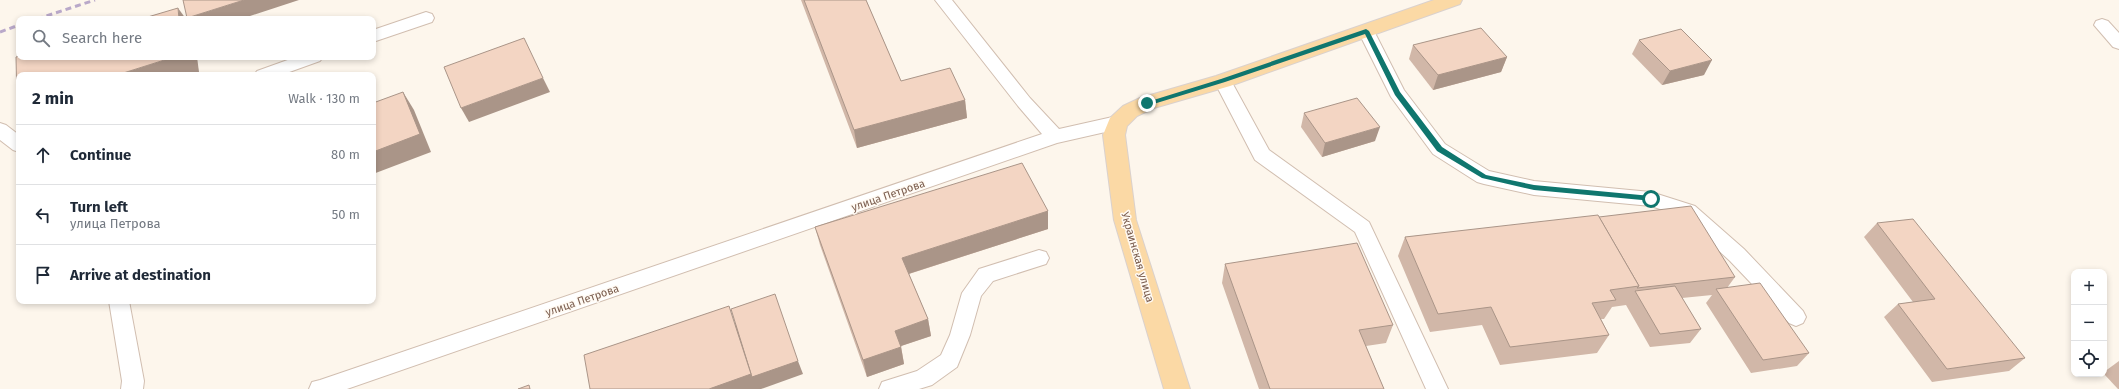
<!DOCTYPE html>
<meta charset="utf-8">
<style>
:root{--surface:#fff;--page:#f2f2f3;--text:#1f2937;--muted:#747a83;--line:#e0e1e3}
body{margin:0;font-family:"Fira Sans",sans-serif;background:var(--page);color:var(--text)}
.controls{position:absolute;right:12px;bottom:12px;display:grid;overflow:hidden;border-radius:8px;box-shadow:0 2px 6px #0003}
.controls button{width:36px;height:36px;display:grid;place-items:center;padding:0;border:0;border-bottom:1px solid var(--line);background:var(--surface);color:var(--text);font:20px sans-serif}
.stop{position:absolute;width:12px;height:12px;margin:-9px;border:3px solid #0f766e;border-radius:50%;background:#fff}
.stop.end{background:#0f766e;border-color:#fff;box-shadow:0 1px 4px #0008}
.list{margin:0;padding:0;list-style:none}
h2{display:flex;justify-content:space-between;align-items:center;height:52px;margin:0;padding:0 16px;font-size:17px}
h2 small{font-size:13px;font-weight:400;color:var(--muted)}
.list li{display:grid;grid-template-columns:26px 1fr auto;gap:12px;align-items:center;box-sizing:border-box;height:60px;padding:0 16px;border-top:1px solid var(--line)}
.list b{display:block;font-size:15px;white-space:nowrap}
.list p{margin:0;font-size:13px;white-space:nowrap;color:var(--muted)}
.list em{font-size:13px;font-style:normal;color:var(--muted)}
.icon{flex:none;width:22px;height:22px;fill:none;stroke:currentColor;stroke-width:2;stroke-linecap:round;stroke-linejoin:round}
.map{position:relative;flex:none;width:2119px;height:389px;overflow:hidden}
.search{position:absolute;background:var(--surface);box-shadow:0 2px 6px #0003;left:16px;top:16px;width:360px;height:44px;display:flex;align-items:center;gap:10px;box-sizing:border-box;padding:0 14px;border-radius:8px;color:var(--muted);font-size:15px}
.panel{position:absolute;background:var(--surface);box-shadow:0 2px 6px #0003;left:16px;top:72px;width:360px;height:232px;border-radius:8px}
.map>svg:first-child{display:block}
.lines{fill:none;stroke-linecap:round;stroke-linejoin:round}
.service-casing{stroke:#d1beb0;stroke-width:2}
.primary-casing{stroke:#dad1cd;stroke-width:2}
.service{fill:#fff;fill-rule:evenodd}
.primary{fill:#fbd9a5;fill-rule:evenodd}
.rail{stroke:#b9a8c9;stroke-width:3;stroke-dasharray:6 4;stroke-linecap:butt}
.wall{fill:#d1b7a8}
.shaded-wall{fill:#aa9588}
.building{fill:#f3d5c3;stroke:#aa9588}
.route{fill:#0f766e}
.labels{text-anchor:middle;stroke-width:3;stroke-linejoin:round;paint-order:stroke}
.street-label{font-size:11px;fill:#7a5c4d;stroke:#fffaf3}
</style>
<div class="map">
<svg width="2119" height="389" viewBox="0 0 2119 389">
<rect width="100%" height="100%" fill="#fdf6ec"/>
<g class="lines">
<g class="service-casing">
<g id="service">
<path d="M935,0H952L1030,98L1059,129L1117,116L1123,118L1126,123L1123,128L1057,143L347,389H309L312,382L320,380L1042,134L1018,106Z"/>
<path d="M426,12L432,14L434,18L432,22L373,42V30Z"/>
<path d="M2102,19L2108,21L2119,33V49L2113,47L2094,25L2096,21Z"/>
<path d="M1366,25L1372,27L1374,31L1404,90L1445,144L1489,171L1534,181L1651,192L1695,206L1744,249L1803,311L1806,317L1803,323L1796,326L1789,323L1730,261L1681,216L1651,206L1534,195L1484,184L1477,182L1433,154L1391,97L1358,31L1360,27Z"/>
<path d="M296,57H323L320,61L281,75H254L257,71Z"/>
<path d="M1223,75L1229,77L1269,150L1369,222L1448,389H1426L1355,232L1255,160L1214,81L1217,77Z"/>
<path d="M0,123L6,125L19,135V152L13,150L0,140Z"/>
<path d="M1039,250L1046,252L1049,258L1046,264L993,281L981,296L970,335L957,367L932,385L919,389H879L882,382L917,371L941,355L950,335L962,293L979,269Z"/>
<path d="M109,301H129L144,381L143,389H121L122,381Z"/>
</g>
</g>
<g class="primary-casing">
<path id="primary" d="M1434,0H1462L1460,4L1230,86L1154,108L1137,116L1127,126L1125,135L1136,220L1190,389H1164L1114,220L1103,135L1110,118L1123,106L1140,98L1216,76Z"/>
</g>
<use href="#service" class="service"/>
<use href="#primary" class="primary"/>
<g class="rail">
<path d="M37,19L95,0"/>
<path d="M0,32L19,25"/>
</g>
</g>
<g class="wall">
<path d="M801,0H866L901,81L965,100L967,118L857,148Z"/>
<path d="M1639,40L1704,75L1662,85L1632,54Z"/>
<path d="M1413,45L1507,57L1501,72L1433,90L1409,59Z"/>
<path d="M1304,113L1375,141L1322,157L1301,127Z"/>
<path d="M1048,211V229L909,274L928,319L931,336L901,346L904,364L867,377L820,245L815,227Z"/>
<path d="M1599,217L1735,277L1727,288L1809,353L1797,366L1751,373L1706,303L1712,295L1682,298L1701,329L1690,343L1650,347L1626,305L1612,307L1604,319H1601L1609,335L1597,353L1500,365L1482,325L1430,332L1398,256L1405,237Z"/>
<path d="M1877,223L2025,358L2009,371L1932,382L1884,317L1898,304L1913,302L1864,237Z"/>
<path d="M1225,264L1393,325L1386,343L1366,346L1384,389H1259L1222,283Z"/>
<path d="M2119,361V389H2118L2104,374V372Z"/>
</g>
<g class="shaded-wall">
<path d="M244,0H299L241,19H188L187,18Z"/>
<path d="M178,8L186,19H179Z"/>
<path d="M174,57H197L199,72L189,75H117Z"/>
<path d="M1507,57L1501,72L1433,90L1438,75Z"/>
<path d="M1712,60L1704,75L1662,85L1670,71Z"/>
<path d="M543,78L550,92L469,122L461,108Z"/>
<path d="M403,92L414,110L431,152L373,174V152Z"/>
<path d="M965,100L967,118L857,148L854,130Z"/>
<path d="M1380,127L1375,141L1322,157L1325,143Z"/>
<path d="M1048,211V229L905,275L902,258Z"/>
<path d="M928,319L931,336L898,347L895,331Z"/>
<path d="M736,323L798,361L803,374L761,389H709Z"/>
<path d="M901,347L904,364L867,377L863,360Z"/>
</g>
<g class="building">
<path d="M183,0H244L187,18Z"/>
<path d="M804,0H866L901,81L950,68L965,100L854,130Z"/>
<path d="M178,8L179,19H141Z"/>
<path d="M1481,28L1507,57L1438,75L1413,45Z"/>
<path d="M1681,29L1712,60L1670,71L1639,40Z"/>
<path d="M524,38L543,78L461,108L444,67Z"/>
<path d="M19,56V57H174L117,75H19V106L17,107L16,57Z"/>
<path d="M403,92L420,134L373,152V103Z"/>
<path d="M1357,98L1380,127L1325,143L1304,113Z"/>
<path d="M1022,163L1048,211L902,258L928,319L895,331L901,347L863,360L815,227Z"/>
<path d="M1691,206L1735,277L1637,288L1639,286L1599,217Z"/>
<path d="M1598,215L1639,286L1610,290L1616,300L1592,303L1609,335L1510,347L1491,307L1438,314L1405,237Z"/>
<path d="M1913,219L2025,358L1947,369L1898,304L1935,299L1877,223Z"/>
<path d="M1357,243L1393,325L1359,330L1384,389H1270L1225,264Z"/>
<path d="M1760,283L1809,353L1763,360L1716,289Z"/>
<path d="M1675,286L1701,329L1660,334L1635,291Z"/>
<path d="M775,294L798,361L752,377L731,309Z"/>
<path d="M729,306L751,374L709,389H590L584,355Z"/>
<path d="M529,385L530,389H518Z"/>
</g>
<path class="route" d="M1366,29L1369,31L1400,92L1442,147L1486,175L1534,185L1651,196L1653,197V201L1534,190L1482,178L1437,151L1395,95L1365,34L1225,82L1147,106L1144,103L1221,79Z"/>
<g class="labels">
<g class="street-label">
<text transform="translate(888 195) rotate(-19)" y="4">улица Петрова</text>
<text transform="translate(1138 257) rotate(74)" y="4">Украинская улица</text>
<text transform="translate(582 300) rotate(-19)" y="4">улица Петрова</text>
</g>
</g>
</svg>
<div class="controls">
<button>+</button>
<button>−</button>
<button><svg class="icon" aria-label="locate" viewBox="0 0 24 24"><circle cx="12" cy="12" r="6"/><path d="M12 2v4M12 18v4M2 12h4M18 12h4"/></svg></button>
</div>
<div class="stop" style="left:1651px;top:199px"></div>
<div class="stop end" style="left:1147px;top:103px"></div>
<div class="search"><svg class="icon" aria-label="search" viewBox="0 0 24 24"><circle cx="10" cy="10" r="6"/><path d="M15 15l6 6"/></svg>Search here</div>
<section class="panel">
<h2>2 min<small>Walk · 130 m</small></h2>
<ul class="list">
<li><svg class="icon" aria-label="ahead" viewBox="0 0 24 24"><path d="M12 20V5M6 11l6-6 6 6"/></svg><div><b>Continue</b></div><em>80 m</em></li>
<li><svg class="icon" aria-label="left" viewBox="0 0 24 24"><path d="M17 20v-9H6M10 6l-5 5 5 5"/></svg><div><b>Turn left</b><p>улица Петрова</p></div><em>50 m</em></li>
<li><svg class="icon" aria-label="arrive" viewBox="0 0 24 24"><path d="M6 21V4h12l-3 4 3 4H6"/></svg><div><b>Arrive at destination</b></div></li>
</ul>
</section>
</div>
